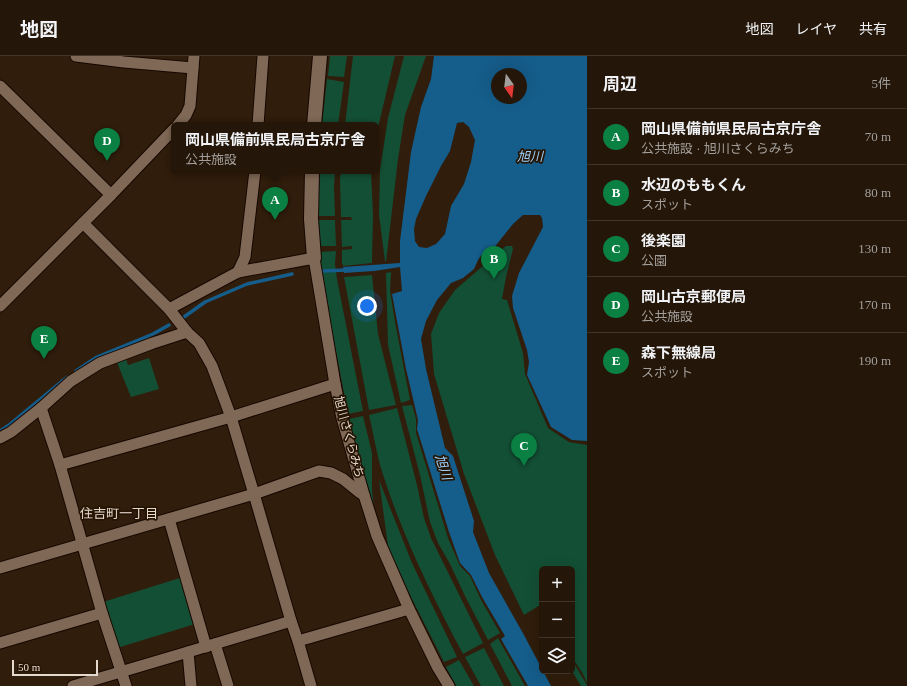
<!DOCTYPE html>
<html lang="ja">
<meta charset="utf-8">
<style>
:root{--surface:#241608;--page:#2c1f12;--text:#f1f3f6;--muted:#a39f9c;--line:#413529;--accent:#0b8043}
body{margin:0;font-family:"Times New Roman","Noto Sans JP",serif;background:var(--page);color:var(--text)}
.controls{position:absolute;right:12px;bottom:12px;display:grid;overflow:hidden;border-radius:6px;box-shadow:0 4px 16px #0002}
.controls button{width:36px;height:36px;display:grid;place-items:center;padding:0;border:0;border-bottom:1px solid var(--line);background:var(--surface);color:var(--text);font:20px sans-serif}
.compass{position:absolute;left:491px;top:12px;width:36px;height:36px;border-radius:50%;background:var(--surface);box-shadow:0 4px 16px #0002;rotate:166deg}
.scale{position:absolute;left:12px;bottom:10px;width:86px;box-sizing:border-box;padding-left:4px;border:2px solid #e5d8cd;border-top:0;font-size:11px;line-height:14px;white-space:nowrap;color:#e5d8cd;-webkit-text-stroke:3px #261403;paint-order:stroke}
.you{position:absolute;left:367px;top:250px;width:14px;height:14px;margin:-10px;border:3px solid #fff;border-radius:50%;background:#1a73e8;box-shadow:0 0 0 6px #1a73e833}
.badge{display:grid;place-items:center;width:26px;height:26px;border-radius:50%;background:var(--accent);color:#fff;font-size:13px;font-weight:700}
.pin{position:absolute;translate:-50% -33px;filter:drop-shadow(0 1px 2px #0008)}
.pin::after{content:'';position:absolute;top:21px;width:14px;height:12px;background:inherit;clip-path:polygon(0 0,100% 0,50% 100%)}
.popup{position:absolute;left:171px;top:66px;width:208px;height:52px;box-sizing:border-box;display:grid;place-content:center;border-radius:6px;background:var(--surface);filter:drop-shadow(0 1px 3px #0005);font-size:13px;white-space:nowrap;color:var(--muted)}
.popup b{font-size:15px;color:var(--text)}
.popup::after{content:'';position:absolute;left:50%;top:100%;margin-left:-8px;border:8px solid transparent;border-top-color:var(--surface)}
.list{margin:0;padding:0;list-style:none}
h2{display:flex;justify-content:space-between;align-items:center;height:52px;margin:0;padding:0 16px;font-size:17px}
h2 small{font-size:13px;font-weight:400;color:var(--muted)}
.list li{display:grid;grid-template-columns:26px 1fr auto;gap:12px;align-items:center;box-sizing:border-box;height:56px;padding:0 16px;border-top:1px solid var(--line)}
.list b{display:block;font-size:15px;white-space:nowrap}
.list p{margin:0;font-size:13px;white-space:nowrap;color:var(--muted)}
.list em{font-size:13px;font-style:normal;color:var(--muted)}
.icon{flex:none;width:22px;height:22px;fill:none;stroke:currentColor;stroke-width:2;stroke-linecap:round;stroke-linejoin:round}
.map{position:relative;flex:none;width:587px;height:630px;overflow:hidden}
header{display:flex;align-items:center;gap:24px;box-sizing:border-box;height:56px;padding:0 20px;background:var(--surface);border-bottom:1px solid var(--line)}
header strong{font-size:19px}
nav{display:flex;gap:22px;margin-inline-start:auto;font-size:14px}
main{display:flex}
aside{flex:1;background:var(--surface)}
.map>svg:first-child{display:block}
.green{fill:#134f34}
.water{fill:#155d8b;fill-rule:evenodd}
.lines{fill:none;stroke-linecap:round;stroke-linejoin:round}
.stream{stroke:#155d8b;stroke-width:3.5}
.minor-casing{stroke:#170700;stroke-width:13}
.tertiary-casing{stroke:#170700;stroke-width:16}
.minor{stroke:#7f6855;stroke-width:11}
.tertiary{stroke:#7f6855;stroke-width:14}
.labels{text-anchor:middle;stroke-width:3.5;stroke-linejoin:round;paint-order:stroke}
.street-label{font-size:12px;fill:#e5d8cd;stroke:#261403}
.water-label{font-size:13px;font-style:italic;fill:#9dd0fa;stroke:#261403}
.neighbourhood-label{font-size:13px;fill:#e5d8cd;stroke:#261403}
</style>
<header>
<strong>地図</strong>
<nav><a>地図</a><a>レイヤ</a><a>共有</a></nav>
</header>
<main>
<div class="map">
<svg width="587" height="630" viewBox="0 0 587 630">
<rect width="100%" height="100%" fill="#301d0b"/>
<g class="green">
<path d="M330,0H347L344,21L328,20Z"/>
<path d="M353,0H395L376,80V69H345Z"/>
<path d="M404,0H426L405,59L398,103L386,206V205H385L379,159L380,114L388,62Z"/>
<path d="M327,23L344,26L338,69H322Z"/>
<path d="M319,115H335L334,130L335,160H318Z"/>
<path d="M341,115H371L373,159L372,207L343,210V208H342V194L352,193V190L342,191L341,164H352L351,161H341L340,123Z"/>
<path d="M318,164H335L336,190H319Z"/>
<path d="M506,190H512L513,193L506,221L502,243L507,244L523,297L525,318L548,372L569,386L587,389V627L583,618L572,601V513H542V552L540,549L524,559L495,499L464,418L434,318L431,278L439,257L455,234Z"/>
<path d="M336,195L335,208L337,223L363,355L348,358L323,227L319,196Z"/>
<path d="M391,216L390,235L395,266L410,344L401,347L388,289L386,217Z"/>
<path d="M372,219L378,278L396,349L369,354L344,221Z"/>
<path d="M125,300L128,309L149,302L159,333L131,341L116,304Z"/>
<path d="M412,349L416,363V377L448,482L460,510L470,520L481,544L500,577L488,584L466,542L450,508L438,487L430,466L420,419L402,350Z"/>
<path d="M397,352L417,429L424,462L431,482L483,587L463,598C431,538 400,475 380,409C376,393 373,376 369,359Z"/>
<path d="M363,360L372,397V433L374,453L367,432L349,363Z"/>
<path d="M379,424L412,507L457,601L444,606L412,543L388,490Z"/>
<path d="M183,521L195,568L117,592L103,546Z"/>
<path d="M498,582L500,586L525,630H512L490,588Z"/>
<path d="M484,592L504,630H481L465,601Z"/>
<path d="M459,604L474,630H456L446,611Z"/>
<path d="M572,604L587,629V630H581L572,615Z"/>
</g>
<path class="water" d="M434,0H587V385L572,384L551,371L527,319L529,306L527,294L513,252L512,240L519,217L543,171L542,162L540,159H523L513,168L492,194L483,197L478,204L474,213L463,222L451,227L437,244L426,265L421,283L426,313L445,392L453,400L474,465L473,476L489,517L524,579L542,613V615H543L551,630H528L501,583L505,580L482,541L471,519L460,507L449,476L417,373L418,364L406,313L392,238L402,235L400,211L374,215L344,217L343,211L400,207V185L411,96L421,51L431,23ZM497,18H521V42H497ZM463,66L469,71L475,84L471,106L464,128L451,150L445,178L436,188L427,192L419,191L415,185L414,173L416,163L426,140L441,110L450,95L457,67Z"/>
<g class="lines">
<g class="stream">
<path d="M323,215L347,214"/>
<path d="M184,261L205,246L247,228L292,218"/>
<path d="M76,315L97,301L153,278L169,269"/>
<path d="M0,375L9,369L61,326L68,321"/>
</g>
<g class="minor-casing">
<g id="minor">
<path d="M76,0L124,6L193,12"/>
<path d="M0,30L111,139"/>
<path d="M178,69L186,59L190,50L194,0"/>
<path d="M258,69L263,0"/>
<path d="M83,167L169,253L187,276L199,287L212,310L231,361L254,438L291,565L298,585L311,630"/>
<path d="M238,216L245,201L255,115"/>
<path d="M0,250L111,139L174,73"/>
<path d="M169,253L238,216L314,202L335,328L342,362L364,439L377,480L409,553L438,612L449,630"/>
<path d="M41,352L60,409L102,557L126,630"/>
<path d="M0,382L11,376L41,352L71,325L100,307L153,287L187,276"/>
<path d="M60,409L231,361L335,328"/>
<path d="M169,463L206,591"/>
<path d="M0,512L254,438L319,415L331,417L343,423L359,436L364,439"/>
<path d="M298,585L409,553"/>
<path d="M0,587L102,557"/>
<path d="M215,588L228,630"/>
<path d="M188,596L191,630"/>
<path d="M73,630L188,596L291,565"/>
</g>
</g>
<g class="tertiary-casing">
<g id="tertiary">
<path d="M314,69L320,0"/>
<path d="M312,115L311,163L314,202"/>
</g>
</g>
<use href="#minor" class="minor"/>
<use href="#tertiary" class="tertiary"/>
</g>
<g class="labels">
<g class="street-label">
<text transform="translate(349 381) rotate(75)" y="4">旭川さくらみち</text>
</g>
<g class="water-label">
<text x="530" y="105">旭川</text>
<text transform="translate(444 411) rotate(72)" y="5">旭川</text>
</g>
<g class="neighbourhood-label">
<text x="119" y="462">住吉町一丁目</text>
</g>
</g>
</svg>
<div class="controls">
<button>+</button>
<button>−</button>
<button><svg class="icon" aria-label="layers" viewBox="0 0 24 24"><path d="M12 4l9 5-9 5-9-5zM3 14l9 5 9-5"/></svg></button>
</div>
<svg class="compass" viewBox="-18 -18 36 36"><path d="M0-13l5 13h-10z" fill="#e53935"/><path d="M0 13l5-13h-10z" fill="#a39f9c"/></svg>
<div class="scale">50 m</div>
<div class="you"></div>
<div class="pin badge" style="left:275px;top:164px">A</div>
<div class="popup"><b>岡山県備前県民局古京庁舎</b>公共施設</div>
<div class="pin badge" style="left:494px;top:223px">B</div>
<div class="pin badge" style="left:524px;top:410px">C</div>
<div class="pin badge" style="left:107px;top:105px">D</div>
<div class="pin badge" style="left:44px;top:303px">E</div>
</div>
<aside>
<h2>周辺<small>5件</small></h2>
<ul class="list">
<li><span class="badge">A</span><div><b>岡山県備前県民局古京庁舎</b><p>公共施設 · 旭川さくらみち</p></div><em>70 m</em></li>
<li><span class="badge">B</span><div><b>水辺のももくん</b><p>スポット</p></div><em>80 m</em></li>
<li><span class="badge">C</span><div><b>後楽園</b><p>公園</p></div><em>130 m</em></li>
<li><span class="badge">D</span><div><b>岡山古京郵便局</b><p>公共施設</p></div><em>170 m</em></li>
<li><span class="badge">E</span><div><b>森下無線局</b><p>スポット</p></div><em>190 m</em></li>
</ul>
</aside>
</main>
